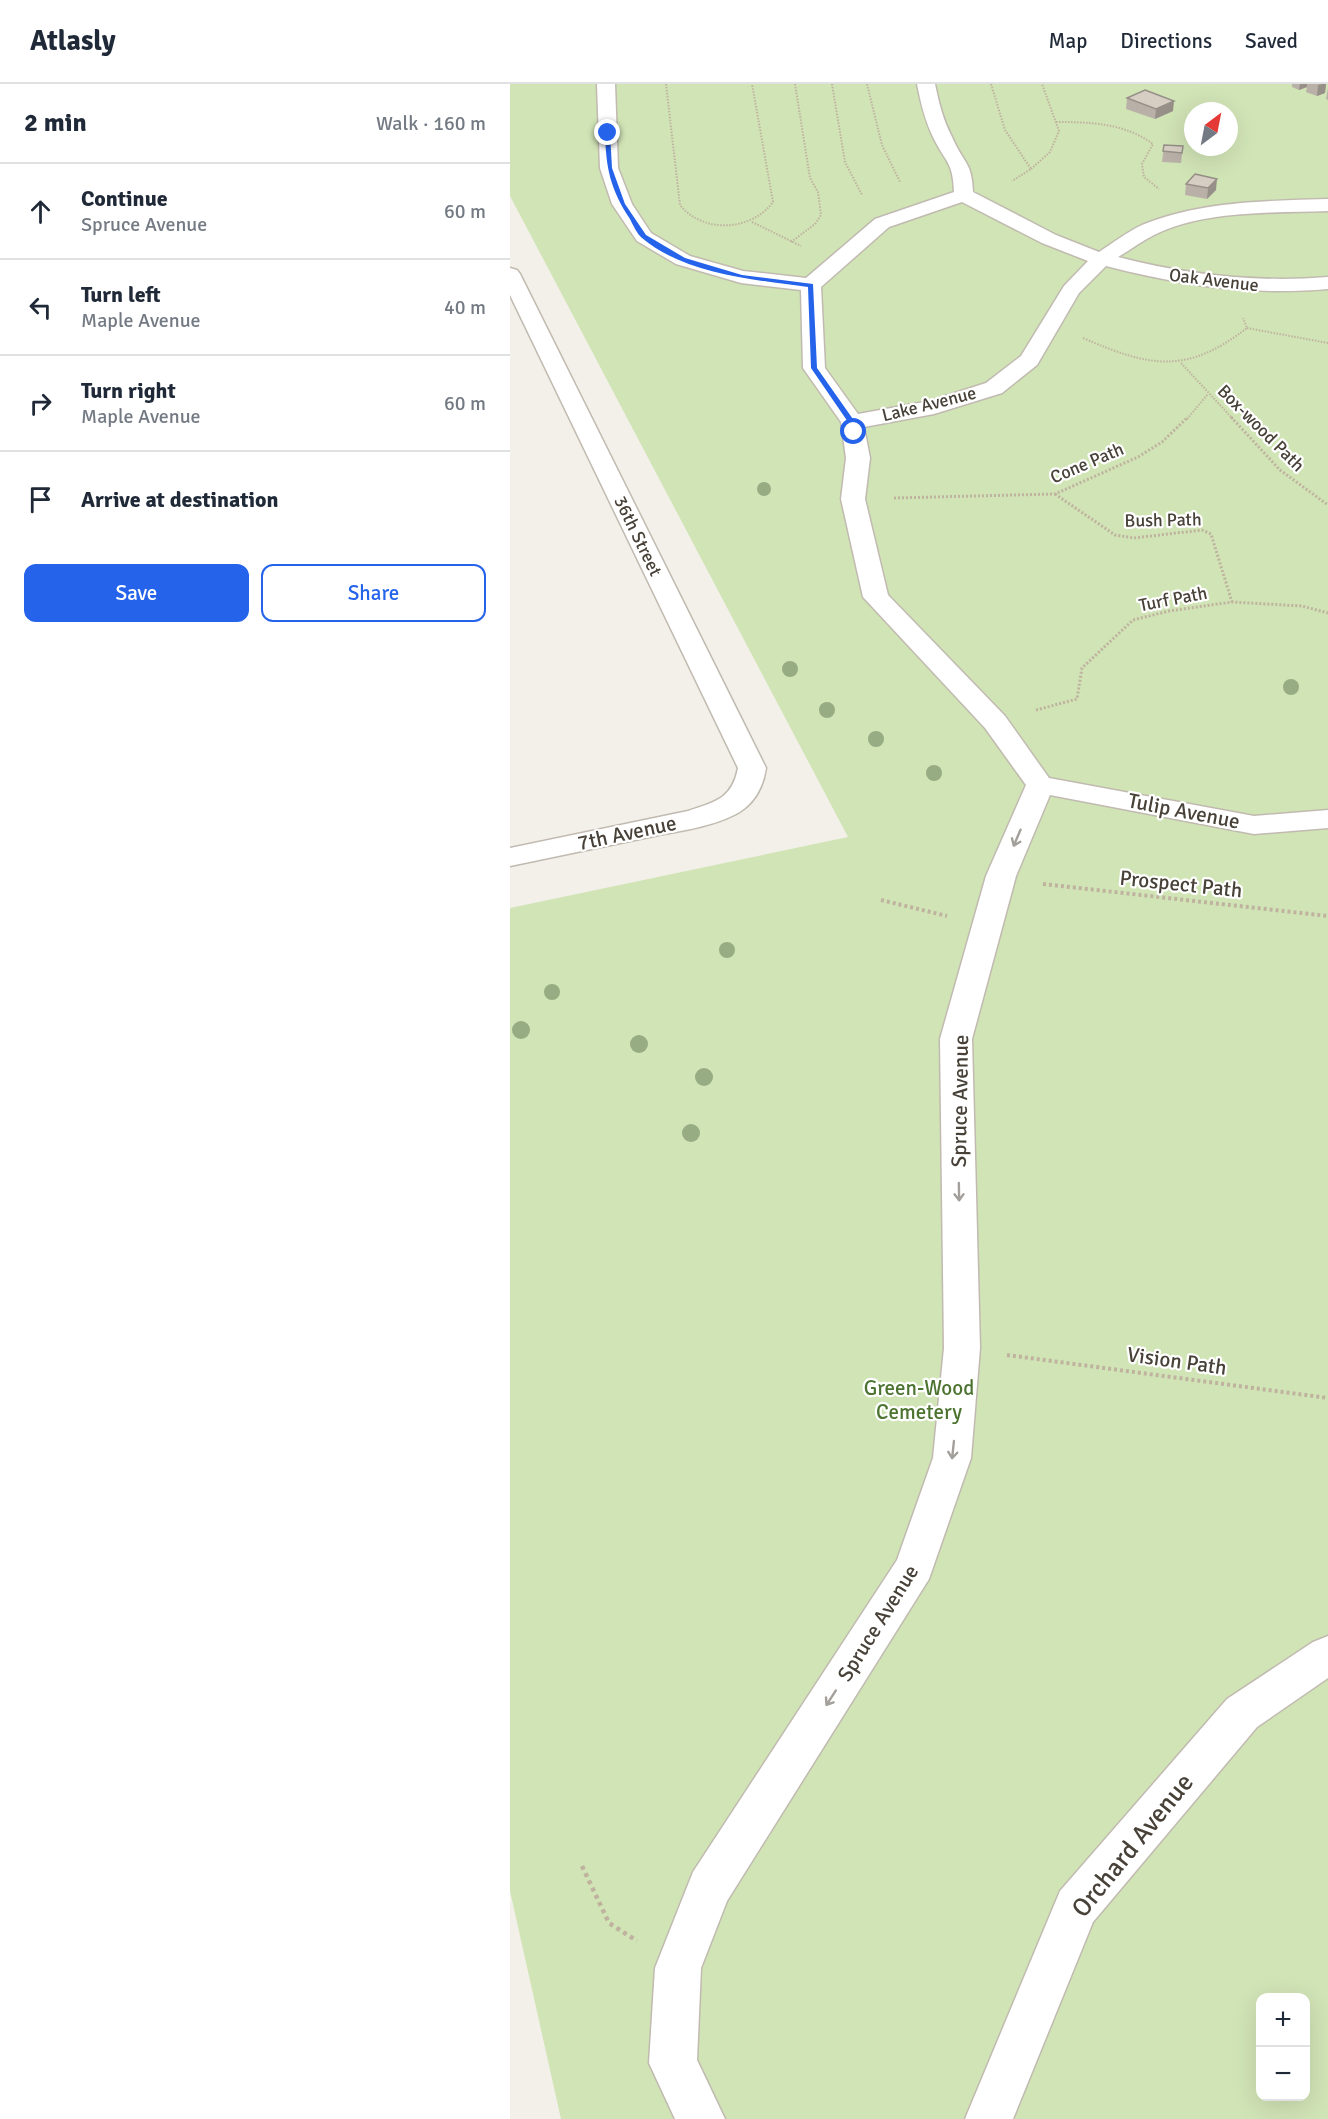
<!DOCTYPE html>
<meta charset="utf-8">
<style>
:root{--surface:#fff;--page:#f2f2f3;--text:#1f2937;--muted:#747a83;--line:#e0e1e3;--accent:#2563eb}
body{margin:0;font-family:Signika,sans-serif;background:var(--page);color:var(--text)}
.controls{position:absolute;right:18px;bottom:18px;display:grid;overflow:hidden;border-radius:12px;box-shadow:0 6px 24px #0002}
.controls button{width:54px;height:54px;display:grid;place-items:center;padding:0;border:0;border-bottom:2px solid var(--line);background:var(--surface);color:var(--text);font:30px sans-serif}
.compass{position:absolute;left:674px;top:18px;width:54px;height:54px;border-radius:50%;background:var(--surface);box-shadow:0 6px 24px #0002;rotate:32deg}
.stop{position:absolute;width:18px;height:18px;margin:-14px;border:4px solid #2563eb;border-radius:50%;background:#fff}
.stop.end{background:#2563eb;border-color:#fff;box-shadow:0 2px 6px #0008}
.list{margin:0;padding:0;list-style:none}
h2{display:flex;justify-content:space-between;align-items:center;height:78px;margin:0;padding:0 24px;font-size:26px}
h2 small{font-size:20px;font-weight:400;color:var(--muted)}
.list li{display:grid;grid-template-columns:39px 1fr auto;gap:18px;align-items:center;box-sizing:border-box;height:96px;padding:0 24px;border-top:2px solid var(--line)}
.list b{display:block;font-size:22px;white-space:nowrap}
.list p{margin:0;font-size:20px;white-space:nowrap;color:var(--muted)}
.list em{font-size:20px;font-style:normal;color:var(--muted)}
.actions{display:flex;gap:12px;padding:18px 24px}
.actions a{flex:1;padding:14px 0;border:2px solid var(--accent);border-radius:12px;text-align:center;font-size:21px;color:var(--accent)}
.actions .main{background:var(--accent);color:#fff}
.icon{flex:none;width:33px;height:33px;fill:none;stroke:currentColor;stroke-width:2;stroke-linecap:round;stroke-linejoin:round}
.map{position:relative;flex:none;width:818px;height:2035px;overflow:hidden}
header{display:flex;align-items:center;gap:36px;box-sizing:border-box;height:84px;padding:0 30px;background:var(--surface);border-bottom:2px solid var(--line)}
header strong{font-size:28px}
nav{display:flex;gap:33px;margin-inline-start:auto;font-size:21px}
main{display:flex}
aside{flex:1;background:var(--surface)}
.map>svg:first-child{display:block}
.green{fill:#d1e4b6;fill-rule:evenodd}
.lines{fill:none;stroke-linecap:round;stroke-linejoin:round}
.minor-casing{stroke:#c1bab0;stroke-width:3}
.path-far3{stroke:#bfb39f;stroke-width:2;stroke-dasharray:1.5 1.5;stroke-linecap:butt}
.path-far2{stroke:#bfb39f;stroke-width:3;stroke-dasharray:2 2;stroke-linecap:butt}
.path-far1{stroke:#bfb39f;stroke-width:4;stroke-dasharray:3 3;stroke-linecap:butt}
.path{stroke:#bfb39f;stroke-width:4.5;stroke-dasharray:4 4;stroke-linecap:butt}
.minor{fill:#fff;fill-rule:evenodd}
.tree{fill:#97ac83}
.wall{fill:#b9b1a8}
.shaded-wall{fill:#969088}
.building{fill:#d7cec3;stroke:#969088;stroke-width:1.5}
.oneway{stroke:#a3a09c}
.route{fill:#2563eb}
.labels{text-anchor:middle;stroke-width:4.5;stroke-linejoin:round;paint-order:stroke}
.far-street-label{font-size:18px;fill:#474138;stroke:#fff}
.street-label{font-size:21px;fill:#474138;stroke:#fff}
.park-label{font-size:21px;fill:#4c7430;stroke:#fff}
.near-street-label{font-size:26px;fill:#474138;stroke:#fff}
</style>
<header>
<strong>Atlasly</strong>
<nav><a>Map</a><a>Directions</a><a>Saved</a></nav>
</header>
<main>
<aside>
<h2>2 min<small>Walk · 160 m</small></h2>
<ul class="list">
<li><svg class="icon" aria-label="ahead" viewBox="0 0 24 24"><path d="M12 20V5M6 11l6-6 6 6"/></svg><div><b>Continue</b><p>Spruce Avenue</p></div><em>60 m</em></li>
<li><svg class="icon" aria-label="left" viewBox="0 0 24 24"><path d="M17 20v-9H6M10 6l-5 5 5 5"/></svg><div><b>Turn left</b><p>Maple Avenue</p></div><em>40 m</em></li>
<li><svg class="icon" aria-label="right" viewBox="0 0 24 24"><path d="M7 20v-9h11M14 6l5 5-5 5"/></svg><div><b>Turn right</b><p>Maple Avenue</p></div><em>60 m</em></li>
<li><svg class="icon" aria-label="arrive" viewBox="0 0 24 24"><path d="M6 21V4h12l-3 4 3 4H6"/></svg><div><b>Arrive at destination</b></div></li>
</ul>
<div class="actions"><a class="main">Save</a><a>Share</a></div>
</aside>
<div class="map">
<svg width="818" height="2035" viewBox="0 0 818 2035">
<rect width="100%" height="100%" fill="#f3f0e9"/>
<path class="green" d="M0,0H818V2035H51L0,1807V824L338,753L0,112ZM683,27H719V63H683ZM750,1914H796V2012H750Z"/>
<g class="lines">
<g class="minor-casing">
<g id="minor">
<path d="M87,0H105L108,84L122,120L141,149L180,172L233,187L296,194L365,135L444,108C443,78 436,79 424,55C415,37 411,20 407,0H425C429,19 433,36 442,53C453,79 462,77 463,108L546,151L589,168C603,159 617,148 632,141C691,117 755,117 818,115V127C763,129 694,126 644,151C632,157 620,166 608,173C678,191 746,199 818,193V205C741,212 670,201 596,182L569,209L527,281L492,309L424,330L354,343L360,374L355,415L378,511L495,632L539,694L744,732L818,726V744L744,750L540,711L506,792L462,955L470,1264L461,1374L419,1495L217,1817L191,1884L187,1976L215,2035H165L139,1979L145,1884L183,1788L387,1476L423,1374L434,1264L430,955L476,792L516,701L475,644L353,513L331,415L336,374L331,338L293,284L291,206L231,199L166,180L127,157L102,120L90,84ZM452,118L532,159L578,177L554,202L511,272L476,299L420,317L348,330L315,284L311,203L379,143Z"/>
<path d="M0,184L7,186L10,190L256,684C253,704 243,722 224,731C200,743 170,747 144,752C96,762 48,772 0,782V764L178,727C205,718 222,715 228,684L0,211Z"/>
<path d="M818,1552V1594L747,1643L583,1838L503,2035H455L550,1807L717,1615L803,1558Z"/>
</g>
</g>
<g class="path-far3">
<path d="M156,0L170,121C193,150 242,147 263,118L242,0"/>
<path d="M322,0L335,78L352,111"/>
<path d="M357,0L372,61L390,98"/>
<path d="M481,0L495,46L521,85L502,97"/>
<path d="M546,38C581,38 614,39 643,60L632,80L634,93L649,105"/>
<path d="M521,85L540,68L549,47L532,0"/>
<path d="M242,138L291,162"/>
<path d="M281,158L305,140L311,131L308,108L300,94L285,0"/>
<path d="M737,244L818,259"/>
<path d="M573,254C640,283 676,291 737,244L733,234"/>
<path d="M671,279L723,335"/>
<path d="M677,335L698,310"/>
</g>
<g class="path-far2">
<path d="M721,333L770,386L818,421"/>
<path d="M545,410L605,451L624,454L692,446L701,450L722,518"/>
<path d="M384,414L545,410L628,373L652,358L678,333"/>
<path d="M526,626L567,615L572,584L623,536L659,527L722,518L792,522L818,529"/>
</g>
<g class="path-far1">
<path d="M533,800L818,832"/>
<path d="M371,816L437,832"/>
<path d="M497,1271L818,1314"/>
</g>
<path class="path" d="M72,1782L99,1839L127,1857"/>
<use href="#minor" class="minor"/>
</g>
<g class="tree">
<circle cx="254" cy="405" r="7"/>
<circle cx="280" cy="585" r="8"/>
<circle cx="781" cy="603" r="8"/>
<circle cx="317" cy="626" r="8"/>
<circle cx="366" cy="655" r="8"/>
<circle cx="424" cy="689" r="8"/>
<circle cx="217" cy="866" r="8"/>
<circle cx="42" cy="908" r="8"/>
<circle cx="11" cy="946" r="9"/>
<circle cx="129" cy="960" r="9"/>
<circle cx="194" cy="993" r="9"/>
<circle cx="181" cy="1049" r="9"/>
</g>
<g class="wall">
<path d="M782,0H816L815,9L807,12L796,8L797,3L789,6L782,3Z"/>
<path d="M818,4V16L816,15Z"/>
<path d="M617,14L663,27L645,35L616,25Z"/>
<path d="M654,61L673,62L671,79L652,78Z"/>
<path d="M676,100L706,106L697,115L675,111Z"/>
</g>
<g class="shaded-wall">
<path d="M790,0H797V3L789,6Z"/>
<path d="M812,0H816L815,9L807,12L808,1Z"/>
<path d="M664,17L663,27L645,35L646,25Z"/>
<path d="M707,95L706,106L697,115L698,104Z"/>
</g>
<g class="building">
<path d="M635,6L664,17L646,25L617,14Z"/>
<path d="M654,61L673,62L672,69L653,67Z"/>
<path d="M685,90L707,95L698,104L676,100Z"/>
</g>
<defs><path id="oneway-shaft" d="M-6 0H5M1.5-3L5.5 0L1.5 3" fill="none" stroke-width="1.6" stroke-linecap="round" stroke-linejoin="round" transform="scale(1.5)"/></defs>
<g class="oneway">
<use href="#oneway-shaft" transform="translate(507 754) rotate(113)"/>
<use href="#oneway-shaft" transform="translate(449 1108) rotate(89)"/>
<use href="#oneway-shaft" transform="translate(443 1366) rotate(96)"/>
<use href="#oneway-shaft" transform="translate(321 1614) rotate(123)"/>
</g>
<path class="route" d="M98,47L100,49L102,84L115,120L136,151L175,174L232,191L303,200L307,284L345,338L346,350L340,348L338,338L301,284L298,203C246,196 174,190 132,154C127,150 123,141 120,135C100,105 96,84 95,49Z"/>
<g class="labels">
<g class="far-street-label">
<text transform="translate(704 196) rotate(7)" y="6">Oak Avenue</text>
<text transform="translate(419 320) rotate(-14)" y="6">Lake Avenue</text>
<text transform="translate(751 344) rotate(45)" y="6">Box-wood Path</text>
<text transform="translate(577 379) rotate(-23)" y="6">Cone Path</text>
<text transform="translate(653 436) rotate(-1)" y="6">Bush Path</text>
<text transform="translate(128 452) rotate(64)" y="6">36th Street</text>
<text transform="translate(663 515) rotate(-11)" y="6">Turf Path</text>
</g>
<g class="street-label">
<text transform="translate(674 727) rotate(11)" y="7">Tulip Avenue</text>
<text transform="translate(117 749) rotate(-12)" y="7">7th Avenue</text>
<text transform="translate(671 800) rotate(6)" y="7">Prospect Path</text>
<text transform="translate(450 1017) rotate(-89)" y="7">Spruce Avenue</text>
<text transform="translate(667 1277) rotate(8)" y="7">Vision Path</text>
<text transform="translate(368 1539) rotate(-58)" y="7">Spruce Avenue</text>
</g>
<g class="park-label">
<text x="409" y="1311">Green-Wood<tspan x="409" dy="24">Cemetery</tspan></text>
</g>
<g class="near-street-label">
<text transform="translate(622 1761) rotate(-51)" y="9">Orchard Avenue</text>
</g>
</g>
</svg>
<div class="controls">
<button>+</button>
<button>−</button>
</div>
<svg class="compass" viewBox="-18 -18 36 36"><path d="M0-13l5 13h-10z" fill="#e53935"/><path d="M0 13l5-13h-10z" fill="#747a83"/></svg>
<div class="stop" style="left:344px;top:348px"></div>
<div class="stop end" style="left:98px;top:49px"></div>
</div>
</main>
